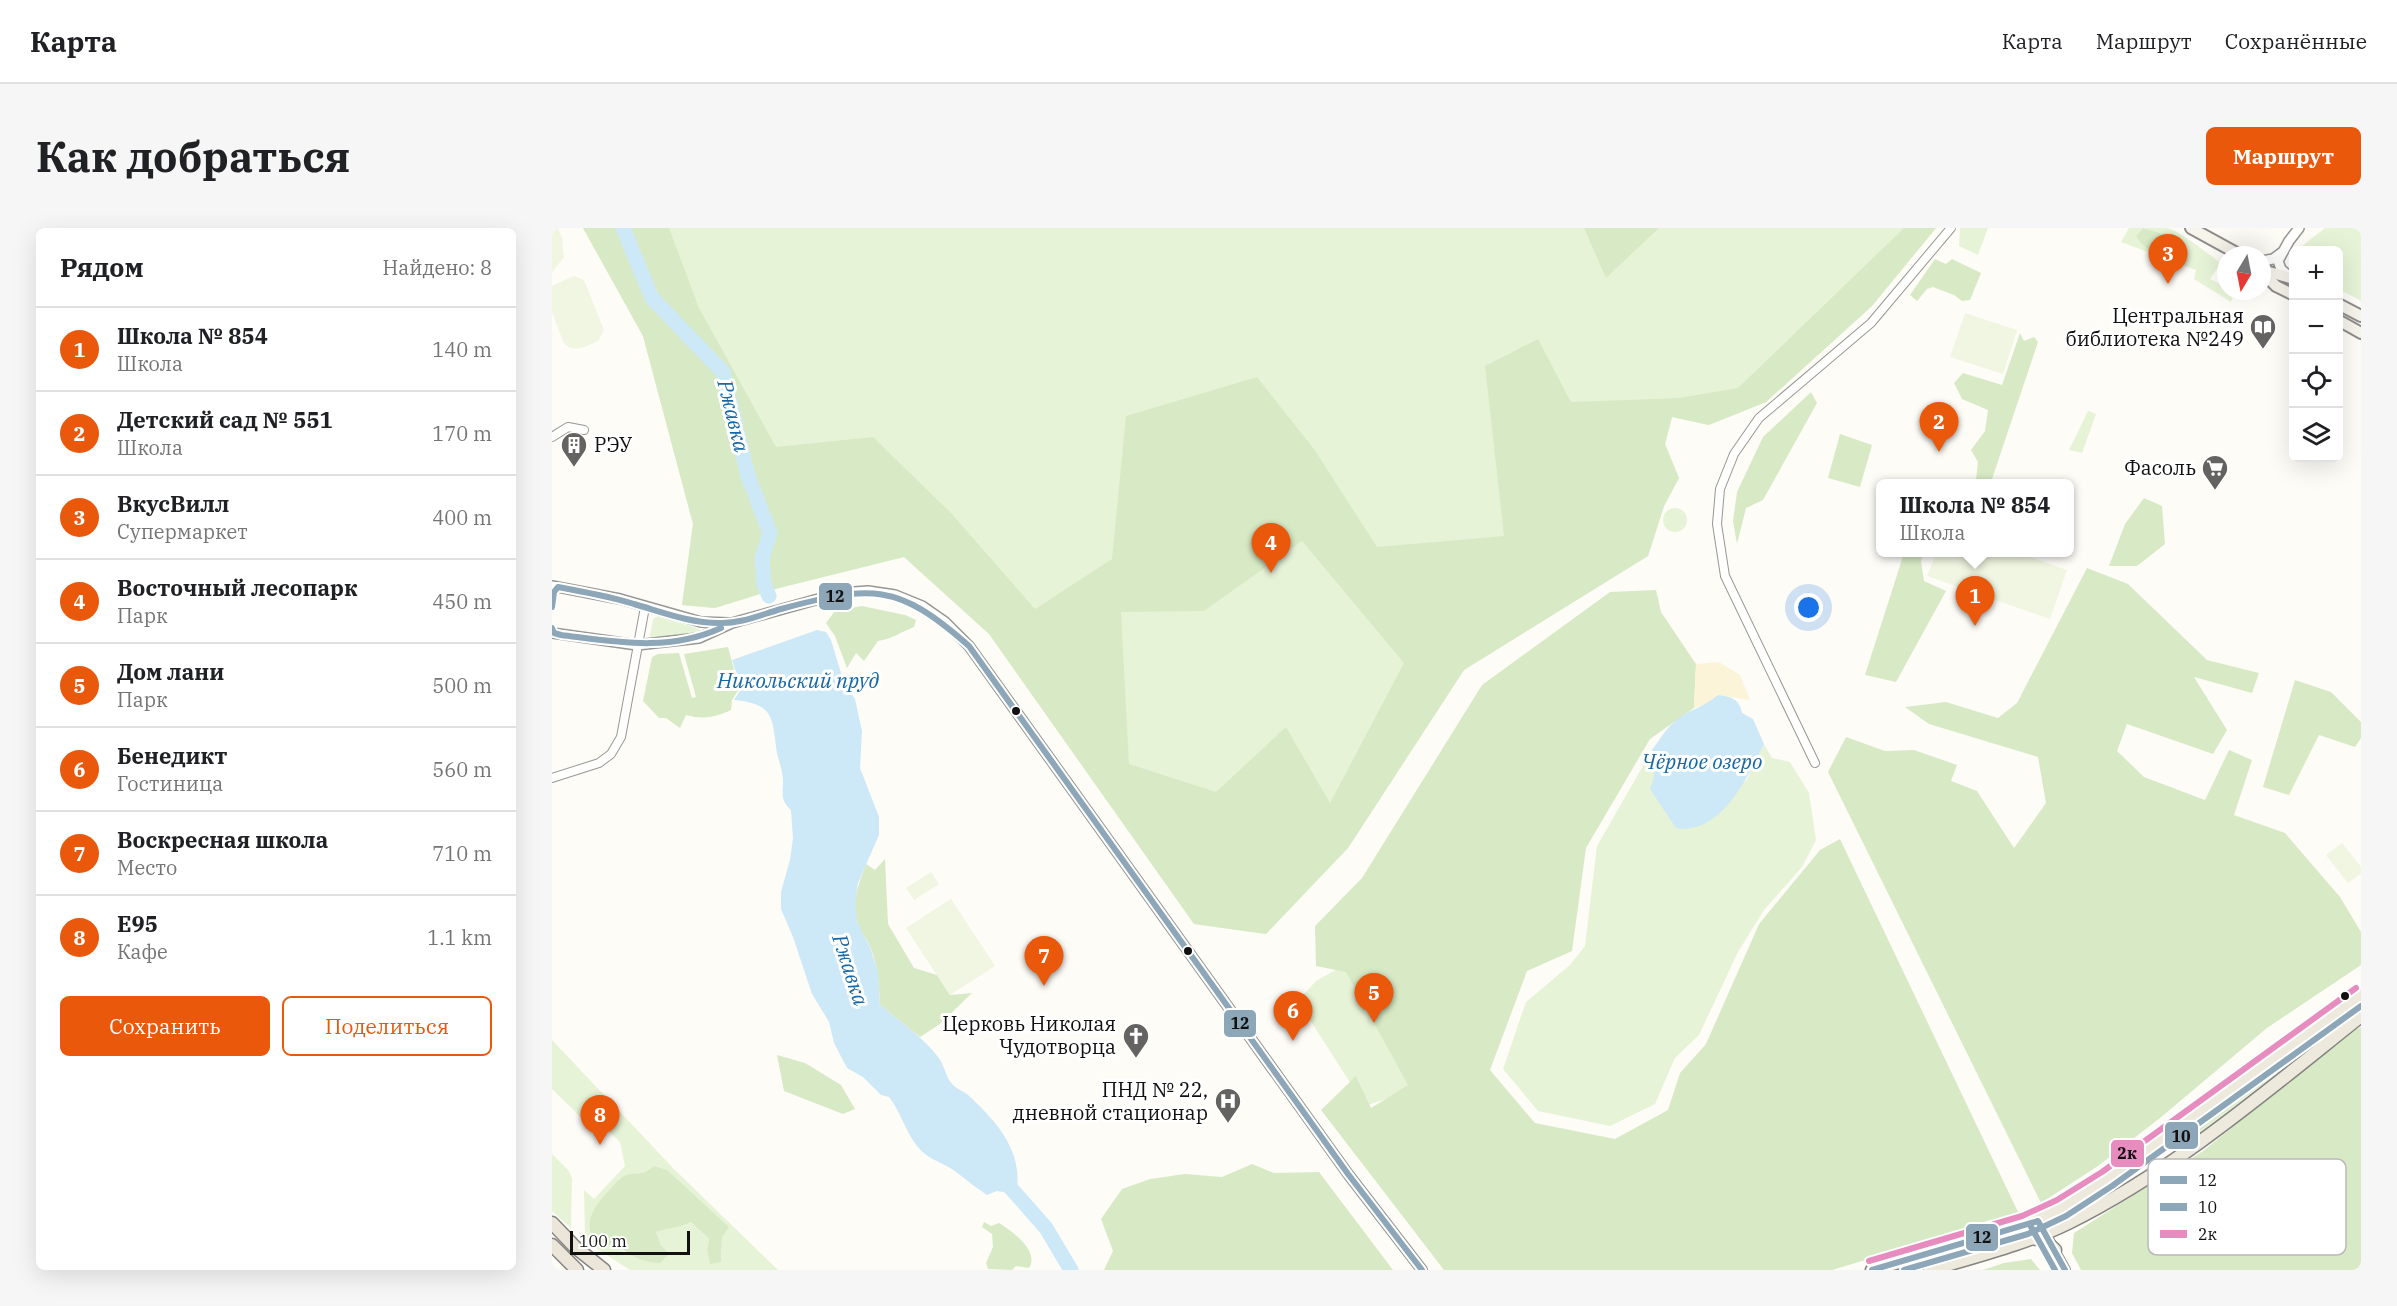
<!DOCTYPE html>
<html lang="ru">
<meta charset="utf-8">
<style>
:root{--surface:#fff;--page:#f6f6f6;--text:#202124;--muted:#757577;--line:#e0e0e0;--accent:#ea580c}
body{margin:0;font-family:"IBM Plex Serif",serif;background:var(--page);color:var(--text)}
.controls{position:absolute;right:18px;top:18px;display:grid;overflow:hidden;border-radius:9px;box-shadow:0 6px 24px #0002}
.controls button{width:54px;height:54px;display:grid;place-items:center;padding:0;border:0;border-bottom:2px solid var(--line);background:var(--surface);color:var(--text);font:30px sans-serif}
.compass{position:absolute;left:1665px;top:18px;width:54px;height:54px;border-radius:50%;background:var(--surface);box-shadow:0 6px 24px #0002;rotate:190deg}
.scale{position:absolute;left:18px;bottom:15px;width:120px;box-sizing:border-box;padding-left:6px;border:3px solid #111;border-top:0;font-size:16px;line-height:21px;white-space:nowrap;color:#111;-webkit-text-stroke:4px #fff;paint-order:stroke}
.you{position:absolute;left:1257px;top:380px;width:21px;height:21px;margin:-15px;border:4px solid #fff;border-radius:50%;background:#1a73e8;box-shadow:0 0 0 9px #1a73e833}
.badge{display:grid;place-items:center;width:39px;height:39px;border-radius:50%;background:var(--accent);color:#fff;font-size:20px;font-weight:700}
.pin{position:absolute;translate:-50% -50px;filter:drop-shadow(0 2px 3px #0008)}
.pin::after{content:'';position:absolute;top:32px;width:21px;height:18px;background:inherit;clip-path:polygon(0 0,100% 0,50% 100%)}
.popup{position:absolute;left:1324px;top:251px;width:198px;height:78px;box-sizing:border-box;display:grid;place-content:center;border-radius:9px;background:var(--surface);filter:drop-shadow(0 2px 4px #0005);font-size:20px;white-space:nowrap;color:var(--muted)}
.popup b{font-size:22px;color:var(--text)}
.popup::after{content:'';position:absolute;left:50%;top:100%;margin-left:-12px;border:12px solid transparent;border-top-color:var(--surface)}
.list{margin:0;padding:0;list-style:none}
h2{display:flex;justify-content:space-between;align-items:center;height:78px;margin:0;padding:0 24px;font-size:26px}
h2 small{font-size:20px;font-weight:400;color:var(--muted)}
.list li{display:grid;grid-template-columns:39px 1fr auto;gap:18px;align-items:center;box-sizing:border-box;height:84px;padding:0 24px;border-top:2px solid var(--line)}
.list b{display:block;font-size:22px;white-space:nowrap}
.list p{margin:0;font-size:20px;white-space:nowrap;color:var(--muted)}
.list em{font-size:20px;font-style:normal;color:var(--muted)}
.actions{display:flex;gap:12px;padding:18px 24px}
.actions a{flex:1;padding:14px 0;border:2px solid var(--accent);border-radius:9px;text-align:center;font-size:21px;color:var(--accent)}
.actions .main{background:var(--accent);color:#fff}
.icon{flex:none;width:33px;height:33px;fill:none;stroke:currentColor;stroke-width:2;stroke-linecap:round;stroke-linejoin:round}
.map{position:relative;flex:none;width:1809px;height:1042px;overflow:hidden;border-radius:9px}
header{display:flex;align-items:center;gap:36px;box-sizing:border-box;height:84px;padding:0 30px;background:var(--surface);border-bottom:2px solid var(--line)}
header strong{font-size:28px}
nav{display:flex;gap:33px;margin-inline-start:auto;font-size:21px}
.intro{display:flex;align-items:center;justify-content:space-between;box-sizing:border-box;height:144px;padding:0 36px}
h1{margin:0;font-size:42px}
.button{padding:15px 27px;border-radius:9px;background:var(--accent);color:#fff;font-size:21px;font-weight:700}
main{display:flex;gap:36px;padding:0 36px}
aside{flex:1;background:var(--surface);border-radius:9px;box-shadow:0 6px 24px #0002}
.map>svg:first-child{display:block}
.green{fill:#e7f3d7;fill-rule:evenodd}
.forest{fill:#d8eac5;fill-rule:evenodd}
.sand{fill:#fcf4d9}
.pitch{fill:#f0f6e1}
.water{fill:#cde8f7}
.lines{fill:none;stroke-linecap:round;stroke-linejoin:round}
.river{stroke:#cde8f7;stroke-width:15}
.minor-casing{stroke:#979795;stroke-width:10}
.tertiary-casing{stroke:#979795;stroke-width:12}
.secondary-casing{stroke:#8e8d8b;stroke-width:14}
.primary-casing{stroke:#858482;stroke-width:15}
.trunk-casing{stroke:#858482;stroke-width:15}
.minor{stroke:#fffffe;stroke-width:8}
.tertiary{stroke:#fffffe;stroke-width:9}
.secondary{stroke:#f6f4eb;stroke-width:10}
.primary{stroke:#ede9dc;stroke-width:12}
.trunk{stroke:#ece5da;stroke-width:12}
.bus-1-casing{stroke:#fff;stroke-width:10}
.bus-2-casing{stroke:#fff;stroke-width:10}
.bus-3-casing{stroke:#fff;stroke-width:10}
.bus-1{stroke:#8da6b8;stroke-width:6}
.bus-2{stroke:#8da6b8;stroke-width:6}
.bus-3{stroke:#e78cbf;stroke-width:6}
.bus-dot{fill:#111;stroke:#fff;stroke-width:2}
.labels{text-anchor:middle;stroke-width:6;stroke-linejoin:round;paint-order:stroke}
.poi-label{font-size:20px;fill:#111;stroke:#fff;text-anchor:end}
.water-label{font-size:21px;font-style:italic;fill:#1768a6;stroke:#fff}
.key{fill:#fff;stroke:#b8b8b8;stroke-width:1.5}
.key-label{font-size:16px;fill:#111}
.line-badge{stroke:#fff;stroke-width:2}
.pale-badge-label{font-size:16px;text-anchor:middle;font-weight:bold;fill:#111}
</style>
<header>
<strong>Карта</strong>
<nav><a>Карта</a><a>Маршрут</a><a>Сохранённые</a></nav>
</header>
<div class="intro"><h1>Как добраться</h1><a class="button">Маршрут</a></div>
<main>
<aside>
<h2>Рядом<small>Найдено: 8</small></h2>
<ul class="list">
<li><span class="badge">1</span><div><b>Школа № 854</b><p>Школа</p></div><em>140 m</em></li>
<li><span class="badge">2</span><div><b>Детский сад № 551</b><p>Школа</p></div><em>170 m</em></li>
<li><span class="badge">3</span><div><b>ВкусВилл</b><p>Супермаркет</p></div><em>400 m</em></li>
<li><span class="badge">4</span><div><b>Восточный лесопарк</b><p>Парк</p></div><em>450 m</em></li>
<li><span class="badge">5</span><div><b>Дом лани</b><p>Парк</p></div><em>500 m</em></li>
<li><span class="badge">6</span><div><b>Бенедикт</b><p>Гостиница</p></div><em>560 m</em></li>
<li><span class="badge">7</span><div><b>Воскресная школа</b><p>Место</p></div><em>710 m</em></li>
<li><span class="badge">8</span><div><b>E95</b><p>Кафе</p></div><em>1.1 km</em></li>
</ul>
<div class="actions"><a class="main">Сохранить</a><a>Поделиться</a></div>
</aside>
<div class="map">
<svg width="1809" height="1042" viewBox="0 0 1809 1042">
<rect width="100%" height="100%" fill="#fdfcf7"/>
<g class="green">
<path d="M31,0H1384L1320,78L1214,174L1157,197L1120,189L1113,216L1127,250L1112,278L1096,328L912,442L796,620L714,706L642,696L437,406L352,329L227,360L163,380L130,377L141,296L91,108Z"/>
<path d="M1408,0H1436L1426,27L1407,18Z"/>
<path d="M1577,0C1589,0 1603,0 1615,0C1628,2 1661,30 1674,39V46L1664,42L1658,51L1674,59V63H1683L1679,74L1642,51L1644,42L1569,14ZM1591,0C1612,7 1625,8 1633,31C1616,31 1592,25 1584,8Z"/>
<path d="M1773,0H1809V73L1787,61L1786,22H1745Z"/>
<path d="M1536,183L1544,186L1530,225L1517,222Z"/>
<circle cx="1123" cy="292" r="12"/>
<path d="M106,388L147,401L150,406L102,410L98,408L101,391Z"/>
<path d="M1212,516L1220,530L1238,534L1257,565L1264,612L1250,639L1212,682L1186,724L1147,807L1123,830L1103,876L1058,898L986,883L951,841L974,774L1018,737L1033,718L1045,618L1100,522L1102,549L1194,553Z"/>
<path d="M819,722L897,849L813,878L746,773L764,753Z"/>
<path d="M1809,774V780L1746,833L1643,910H1635L1632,906L1635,900ZM1729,835L1732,840L1641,908L1654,890Z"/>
<path d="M0,812L122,941L226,1042H78L36,1015L33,1008L32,962L42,971L73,938L68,914L50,896L42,902L0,861ZM96,944L170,1009L169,1034L158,1035L155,1023L157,1011L139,994C128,1000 116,1000 104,1004L109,1017L117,1026H74L65,1018L72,948Z"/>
<path d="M0,926L16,942L20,950L19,1000L0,983Z"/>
<path d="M1564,949L1568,950L1569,957L1535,978L1500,995L1498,993Z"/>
</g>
<g class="forest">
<path d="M31,0H117L147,80L224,219L321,209L400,286L483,381L560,331L574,188L705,149L762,221L825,319L952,308L933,138L986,111L1019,174L1127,170L1186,160L1352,0H1384L1320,78L1214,174L1157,197L1120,189L1113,216L1127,250L1112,278L1096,328L912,442L796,620L714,706L642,696L437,406L352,329L227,360L163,380L130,377L141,296L91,108ZM750,313L852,435L778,575L734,499L664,564L577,536L569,384L652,383Z"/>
<path d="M1032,0H1107L1054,50Z"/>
<path d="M1591,0C1613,7 1625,8 1633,31C1615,30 1592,25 1584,8Z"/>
<path d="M1383,31L1394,36L1400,31L1429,45L1418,72L1410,73L1402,67L1381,59L1375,61L1365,73L1358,67Z"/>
<path d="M1468,105L1472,113L1482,109L1486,114L1440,251L1424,252L1426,234L1419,222L1433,203L1436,182L1410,171L1402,155L1411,145L1450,157Z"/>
<path d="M1259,164L1265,175L1211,272L1194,280L1185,316L1181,293L1185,264L1211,209Z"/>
<path d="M1288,206L1320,217L1308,259L1276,250Z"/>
<path d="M1592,270L1610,278L1613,316L1585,338H1557L1573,296Z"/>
<path d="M1352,325H1371L1369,333L1372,353L1394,363L1344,454L1313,447Z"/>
<path d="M1535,340L1576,356L1655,432L1707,445L1700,465L1642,449L1675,502L1661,526L1575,496L1565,523L1592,549L1653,572L1677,522L1700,532L1682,587L1733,605L1788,669L1809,704V737L1715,800L1608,890L1546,938L1489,975L1276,544L1294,509L1333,523L1362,522L1405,537L1399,553L1425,563L1462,620L1494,575L1486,529L1377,496L1353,479L1394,474L1446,490L1465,475Z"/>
<path d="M1104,362L1109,384L1144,436L1142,480L1098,511L1034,620L1020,723L975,743L938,842L983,895L1063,911L1116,882L1128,845L1154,816L1207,696L1268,622L1288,611L1467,986L1280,1042H892L769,882L804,848L819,880L856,857L794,744L764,738L763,698L810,650L930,457L1058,364Z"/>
<path d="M310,378L353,387L364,392L362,399C349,404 340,411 326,413L312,433L304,425L295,440L283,408L274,395L283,383Z"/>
<path d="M176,419L187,461L180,472L179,482C164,489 151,492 134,487L128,500L114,490H107L91,473L100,429L106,426L127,425L140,470L144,469L132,426Z"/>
<path d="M1743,452L1779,464L1809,494V510L1803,519L1767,507L1737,567L1711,559Z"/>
<path d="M333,631L336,696L362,740L385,747L398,767L420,765L388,796L368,809L328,777C327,757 326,740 319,721C316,712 309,705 306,696C298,676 307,655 314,636L323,642Z"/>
<path d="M1809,799V1042H1529L1520,1025L1522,1005L1651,923L1796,805Z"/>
<path d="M225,827L253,835L289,857L303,881L291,886L232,863Z"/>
<path d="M1729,835L1732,840L1641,908L1636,904Z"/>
<path d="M700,936L722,945L767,944L841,1042H552L561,1023L549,991L570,961L598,951L633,946L670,949Z"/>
<path d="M102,938L115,942L177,999L170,1009L169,1034L158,1036L155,1023L157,1011L139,994C128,1000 116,1000 104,1004L109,1017L117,1026L108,1035C88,1034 82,1028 66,1019C62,1017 56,1017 52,1016C27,1006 39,981 53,967C58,962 66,951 72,948C84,943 91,949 102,938Z"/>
<path d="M432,994L439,998L447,995C460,1003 488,1023 477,1040L464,1038L460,1042L436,1041L434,1035L441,1019L440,1006L430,999Z"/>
<path d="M1479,1031L1488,1042H1431L1452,1035Z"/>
</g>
<path class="sand" d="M1167,434L1188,447L1198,472L1166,467L1156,476L1142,480L1144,436Z"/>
<g class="pitch">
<path d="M0,0H6L10,10L12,29L0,44Z"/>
<path d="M22,48L32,52L52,102L46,113C35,118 21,126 12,115L0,84V58Z"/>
<path d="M1413,85L1465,102L1451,146L1398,129Z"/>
<path d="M1384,325H1466L1515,342L1498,391L1375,348Z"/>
<path d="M1790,615L1809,639V645L1796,655L1774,627Z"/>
<path d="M379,644L387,656L362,672L354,660Z"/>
<path d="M399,671L443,738L398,767L354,700Z"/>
</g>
<g class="water">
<path d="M265,402L274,404L279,412L292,455L303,471L310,503L308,540L327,589V607L306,655L303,675L305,694L318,719L326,745L328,777C347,793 370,808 386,829C393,837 393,849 401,857C405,861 411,863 416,867C443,892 470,921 465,960L457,965L445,963L435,967C424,960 415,952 404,944C390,933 375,933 362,914C352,899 348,883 337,869L329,867L311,849L295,840L282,815L277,794L260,766L241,709L229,681V664L238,632L241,610L239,582C228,572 231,566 231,553C231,544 227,534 225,525C220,490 223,476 182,472L189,461L180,432Z"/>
<path d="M1166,467C1179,469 1187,470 1190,485L1201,491L1212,516C1196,549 1168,608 1124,600L1098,561L1102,549L1100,522C1107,513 1113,502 1121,495C1135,482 1153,479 1166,467Z"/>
</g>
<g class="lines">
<g class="river">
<path d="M71,0L100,70L171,144L196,248L218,305L210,330L212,356L217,368"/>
<path d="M449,949L494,1000L519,1042"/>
</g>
<g class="minor-casing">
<g id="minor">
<path d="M0,209L16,199L32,202"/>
<path d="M1263,535L1173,348L1165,296L1168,261L1182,226L1207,190L1319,95L1399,0"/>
<path d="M0,550L47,535L59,526L69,509L93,379"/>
</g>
</g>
<g class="tertiary-casing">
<g id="tertiary">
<path d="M1710,33L1721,31L1729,25"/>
<path d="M1738,49L1729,41L1726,33L1737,13L1747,0"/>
<path d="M0,358L68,371L149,394L177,395"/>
<path d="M0,405L85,417L147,410L180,395L288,365L316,363L343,367L370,378L393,394L417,418L796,946L870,1042"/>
<path d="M1486,993L1513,1042"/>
</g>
</g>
<g class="secondary-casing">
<g id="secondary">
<path d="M1639,0L1688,27"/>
<path d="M1710,42L1742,51"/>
<path d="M1710,44L1724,58L1742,67"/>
<path d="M1786,76L1809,88"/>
<path d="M1786,92L1809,105"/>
</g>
</g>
<g class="primary-casing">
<g id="primary">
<path d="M1479,1010L1492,1012L1503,1022"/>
<path d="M1320,1042L1473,997C1507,985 1537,964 1566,943L1809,767"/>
<path d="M1378,1042C1424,1028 1473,1016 1516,995C1623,942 1716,862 1809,788"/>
</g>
</g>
<g class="trunk-casing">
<g id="trunk">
<path d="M0,995L23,1019L52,1042"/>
<path d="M0,1017L25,1042"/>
</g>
</g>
<use href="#minor" class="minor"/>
<use href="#tertiary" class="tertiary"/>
<use href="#secondary" class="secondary"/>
<use href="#primary" class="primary"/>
<use href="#trunk" class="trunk"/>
<g class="bus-1-casing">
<g id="bus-1">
<path d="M0,379L2,364L6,359C32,364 57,368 82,376C110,384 138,395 167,395C188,396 208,387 229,381C319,357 345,354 417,418L796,946L870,1042"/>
<path d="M0,400L2,405L9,407C65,414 116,424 169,400"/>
<path d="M1320,1042L1486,993L1513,1042"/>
</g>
</g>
<g class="bus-2-casing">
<g id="bus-2">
<path d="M1478,997L1503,1042"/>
<path d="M1352,1042L1476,1006L1514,988L1560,958L1809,778"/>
</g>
</g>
<g class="bus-3-casing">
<path id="bus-3" d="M1317,1033L1470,988L1505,972L1550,944L1804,760"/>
</g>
<use href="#bus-1" class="bus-1"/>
<use href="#bus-2" class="bus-2"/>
<use href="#bus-3" class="bus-3"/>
</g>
<defs>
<g id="library-pin" transform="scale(1.35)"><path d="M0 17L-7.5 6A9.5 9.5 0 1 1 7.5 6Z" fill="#646362" stroke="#fff"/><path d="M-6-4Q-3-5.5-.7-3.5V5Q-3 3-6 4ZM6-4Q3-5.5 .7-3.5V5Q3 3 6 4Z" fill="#fff"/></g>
<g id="building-pin" transform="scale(1.35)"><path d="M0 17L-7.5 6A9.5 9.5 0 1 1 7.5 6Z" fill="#646362" stroke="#fff"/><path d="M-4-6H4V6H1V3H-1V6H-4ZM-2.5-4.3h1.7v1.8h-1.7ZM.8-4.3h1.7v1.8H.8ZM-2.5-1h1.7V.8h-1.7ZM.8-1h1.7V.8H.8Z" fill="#fff"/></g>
<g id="supermarket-pin" transform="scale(1.35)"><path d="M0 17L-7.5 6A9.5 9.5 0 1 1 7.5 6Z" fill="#646362" stroke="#fff"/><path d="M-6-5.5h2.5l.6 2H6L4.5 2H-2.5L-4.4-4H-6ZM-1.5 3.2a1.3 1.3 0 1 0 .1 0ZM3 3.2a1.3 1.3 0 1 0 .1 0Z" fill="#fff"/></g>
<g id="church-pin" transform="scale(1.35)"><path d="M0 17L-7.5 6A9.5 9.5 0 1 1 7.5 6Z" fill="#646362" stroke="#fff"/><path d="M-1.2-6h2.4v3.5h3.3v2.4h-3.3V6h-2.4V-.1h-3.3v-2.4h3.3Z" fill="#fff"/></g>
<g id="hospital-pin" transform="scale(1.35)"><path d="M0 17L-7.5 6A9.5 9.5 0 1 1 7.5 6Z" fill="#646362" stroke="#fff"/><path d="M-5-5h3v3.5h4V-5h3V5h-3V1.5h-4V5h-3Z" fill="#fff"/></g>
</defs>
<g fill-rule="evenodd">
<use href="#library-pin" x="1711" y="99"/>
<use href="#building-pin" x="22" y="217"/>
<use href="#supermarket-pin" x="1663" y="240"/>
<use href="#church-pin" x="584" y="808"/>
<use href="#hospital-pin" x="676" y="873"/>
</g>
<g class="bus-dot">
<circle cx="464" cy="483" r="5"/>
<circle cx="636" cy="723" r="5"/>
<circle cx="1793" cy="768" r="5"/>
</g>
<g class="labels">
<g class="poi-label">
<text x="1692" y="95">Центральная<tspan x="1692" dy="23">библиотека №249</tspan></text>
<text x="42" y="224" text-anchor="start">РЭУ</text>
<text x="1644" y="247">Фасоль</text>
<text x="564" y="803">Церковь Николая<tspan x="564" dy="23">Чудотворца</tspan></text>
<text x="656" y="869">ПНД № 22,<tspan x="656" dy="23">дневной стационар</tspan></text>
</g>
<g class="water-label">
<text transform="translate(181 188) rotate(76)" y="7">Ржавка</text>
<text x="246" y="460">Никольский пруд</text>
<text x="1150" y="541">Чёрное озеро</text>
<text transform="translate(298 742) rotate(72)" y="7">Ржавка</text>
</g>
</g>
<rect x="1596" y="931" width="198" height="96" rx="9" class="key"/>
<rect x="1608" y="948" width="27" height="8" fill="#8da6b8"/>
<rect x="1608" y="975" width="27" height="8" fill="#8da6b8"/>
<rect x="1608" y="1002" width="27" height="8" fill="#e78cbf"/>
<g class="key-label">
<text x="1646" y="958">12</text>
<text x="1646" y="985">10</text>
<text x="1646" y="1012">2к</text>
</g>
<g class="line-badge">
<rect x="266" y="354" width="35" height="29" rx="6" fill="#8da6b8"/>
<rect x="671" y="781" width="34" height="29" rx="6" fill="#8da6b8"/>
<rect x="1612" y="893" width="35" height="29" rx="6" fill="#8da6b8"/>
<rect x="1558" y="911" width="35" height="29" rx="6" fill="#e78cbf"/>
<rect x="1413" y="995" width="34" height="29" rx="6" fill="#8da6b8"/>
</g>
<g class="pale-badge-label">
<text x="283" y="374">12</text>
<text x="688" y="801">12</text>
<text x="1629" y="914">10</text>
<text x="1575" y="931">2к</text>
<text x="1430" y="1015">12</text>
</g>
</svg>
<div class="controls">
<button>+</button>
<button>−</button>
<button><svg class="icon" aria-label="locate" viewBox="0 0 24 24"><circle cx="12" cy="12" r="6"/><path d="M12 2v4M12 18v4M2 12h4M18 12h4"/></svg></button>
<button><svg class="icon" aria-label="layers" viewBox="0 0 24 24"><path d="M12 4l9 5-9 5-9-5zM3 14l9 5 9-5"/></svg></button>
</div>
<svg class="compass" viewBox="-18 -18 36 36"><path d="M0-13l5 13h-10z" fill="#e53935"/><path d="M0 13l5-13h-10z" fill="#757577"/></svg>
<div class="scale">100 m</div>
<div class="you"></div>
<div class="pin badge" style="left:1423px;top:398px">1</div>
<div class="popup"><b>Школа № 854</b>Школа</div>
<div class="pin badge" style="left:1387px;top:224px">2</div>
<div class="pin badge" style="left:1616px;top:56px">3</div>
<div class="pin badge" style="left:719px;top:345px">4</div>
<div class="pin badge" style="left:822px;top:795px">5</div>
<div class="pin badge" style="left:741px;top:813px">6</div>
<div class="pin badge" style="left:492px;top:758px">7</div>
<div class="pin badge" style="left:48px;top:917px">8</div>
</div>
</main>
